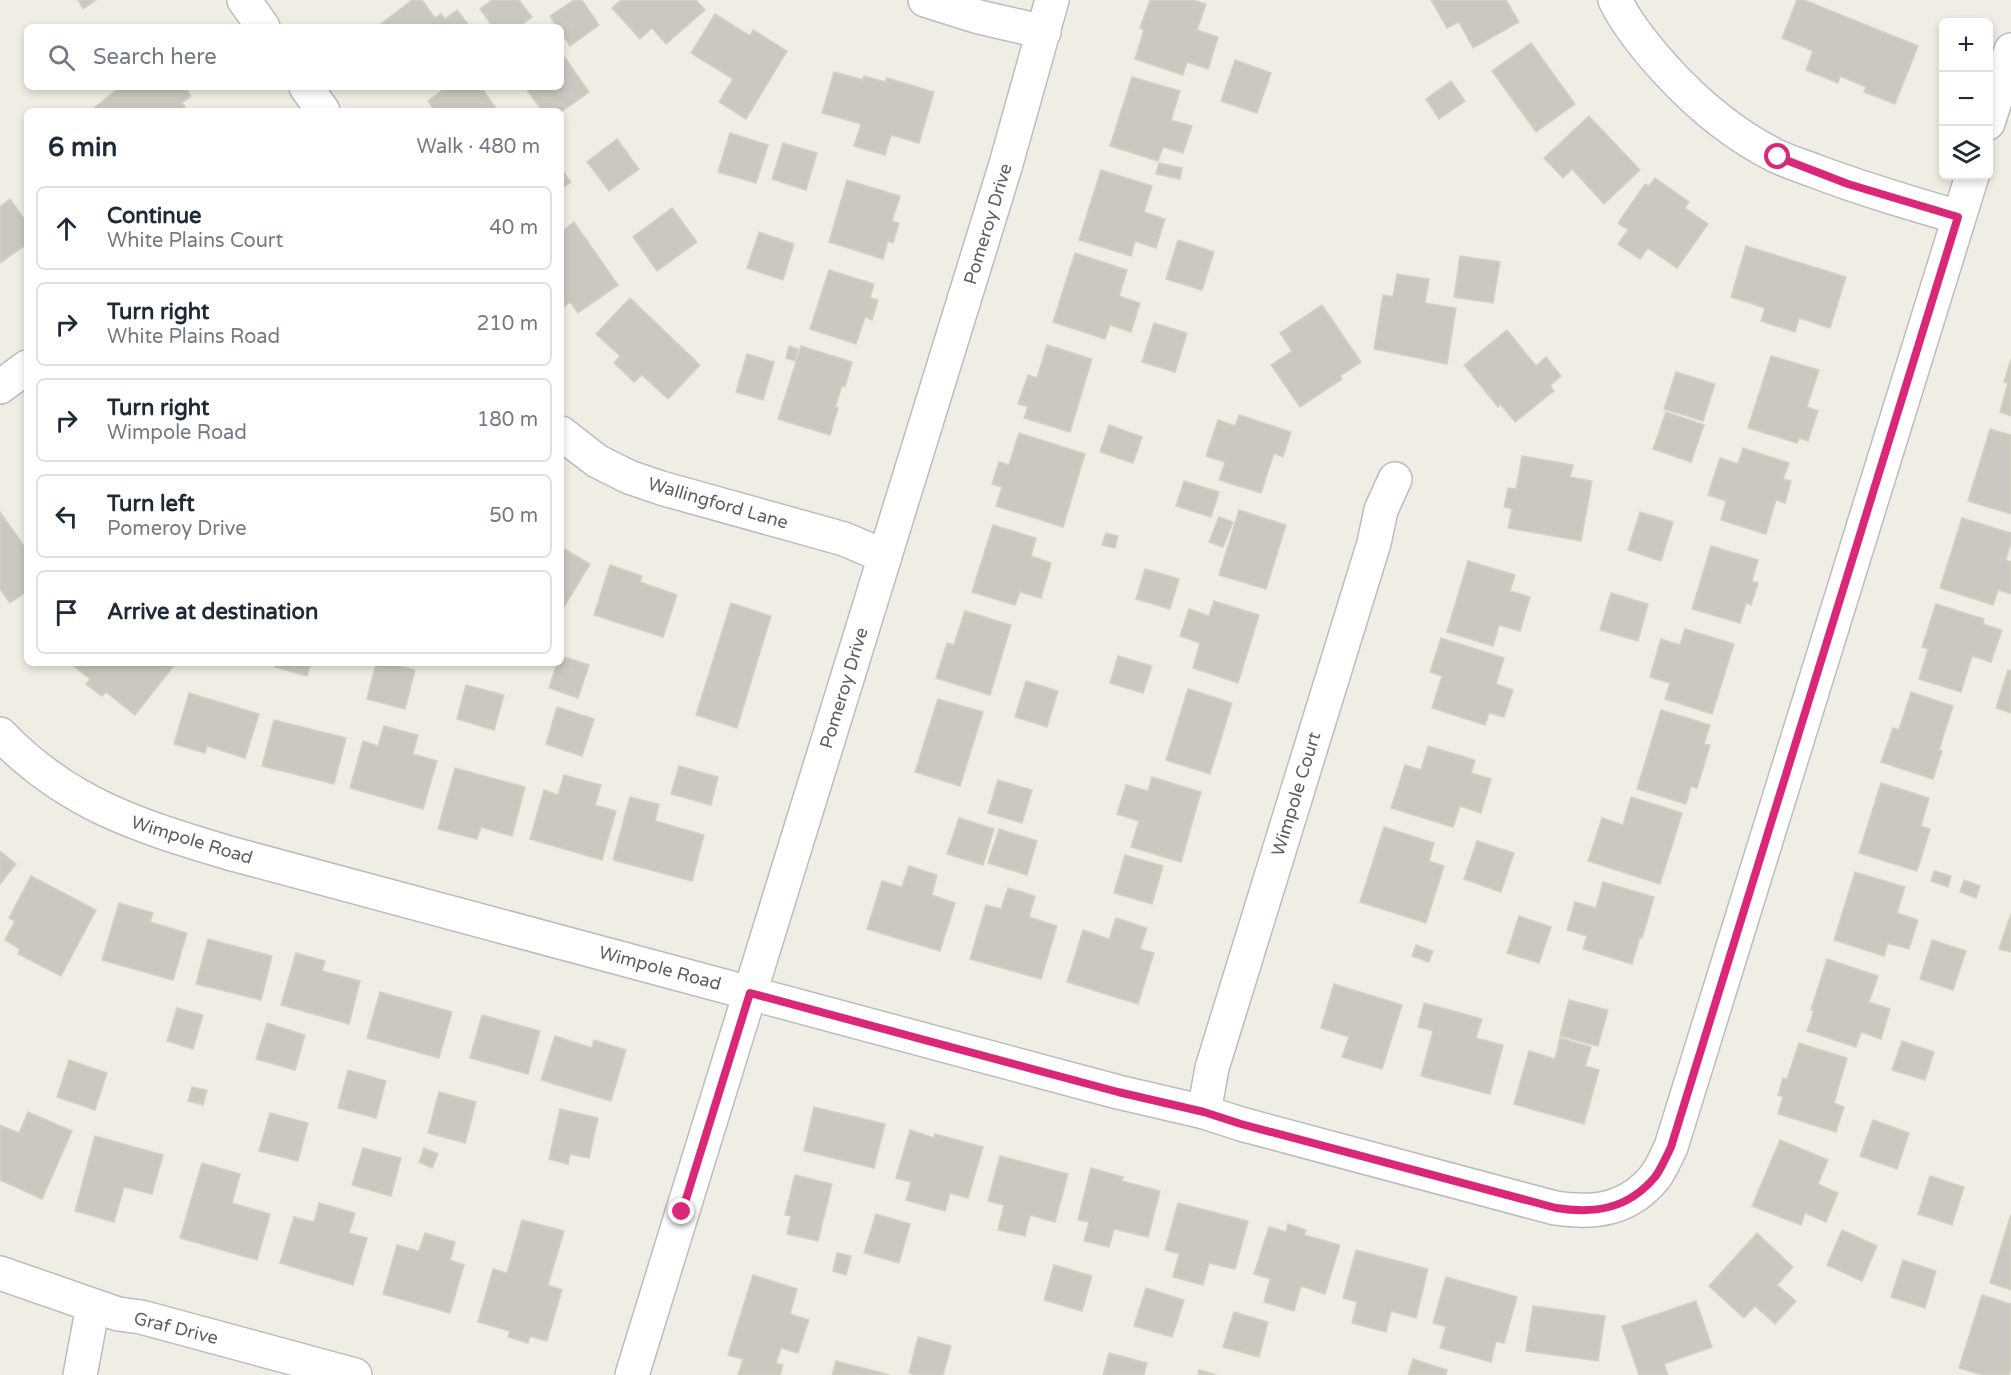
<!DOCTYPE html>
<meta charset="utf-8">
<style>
:root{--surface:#fff;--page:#f6f6f7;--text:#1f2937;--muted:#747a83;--line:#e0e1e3}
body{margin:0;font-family:"Varela Round",sans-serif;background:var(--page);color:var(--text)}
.controls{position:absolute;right:18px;top:18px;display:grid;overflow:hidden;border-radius:9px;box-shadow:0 3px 9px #0003}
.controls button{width:54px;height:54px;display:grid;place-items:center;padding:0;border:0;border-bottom:2px solid var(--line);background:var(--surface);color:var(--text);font:30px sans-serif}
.stop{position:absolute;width:18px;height:18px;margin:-14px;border:4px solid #db2777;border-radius:50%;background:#fff}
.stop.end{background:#db2777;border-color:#fff;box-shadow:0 2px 6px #0008}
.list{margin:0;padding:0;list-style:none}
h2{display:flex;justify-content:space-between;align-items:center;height:78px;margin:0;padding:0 24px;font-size:26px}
h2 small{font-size:20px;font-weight:400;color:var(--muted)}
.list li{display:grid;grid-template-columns:39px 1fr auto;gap:18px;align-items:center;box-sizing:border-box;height:84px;margin:0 12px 12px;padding:0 12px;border:2px solid var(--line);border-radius:9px}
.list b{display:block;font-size:22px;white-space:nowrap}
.list p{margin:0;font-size:20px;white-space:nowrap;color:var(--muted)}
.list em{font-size:20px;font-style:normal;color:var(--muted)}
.icon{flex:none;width:33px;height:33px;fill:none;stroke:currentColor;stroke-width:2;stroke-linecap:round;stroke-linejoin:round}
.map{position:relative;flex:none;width:2011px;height:1375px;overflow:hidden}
.search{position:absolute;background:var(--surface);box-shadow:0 3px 9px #0003;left:24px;top:24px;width:540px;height:66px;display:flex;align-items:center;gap:15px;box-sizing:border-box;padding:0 21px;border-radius:9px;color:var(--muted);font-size:22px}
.panel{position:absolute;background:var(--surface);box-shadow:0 3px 9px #0003;left:24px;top:108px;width:540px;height:558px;border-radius:9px}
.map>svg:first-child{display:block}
.building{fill:#cbc8c1;stroke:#d5d0c2;stroke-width:1.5}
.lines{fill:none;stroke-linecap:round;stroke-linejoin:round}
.minor-casing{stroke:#b9bcc1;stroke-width:36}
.minor{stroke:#fff;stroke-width:33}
.route{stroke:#db2777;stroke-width:8}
.labels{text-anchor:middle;stroke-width:6;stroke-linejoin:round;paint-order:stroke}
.street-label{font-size:18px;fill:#5c6066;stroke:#fff}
</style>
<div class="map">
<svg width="2011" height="1375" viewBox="0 0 2011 1375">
<rect width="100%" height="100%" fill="#f0eee4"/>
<g class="building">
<path d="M78,0H96L83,9Z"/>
<path d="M412,0H422L435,18L441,14L445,19L457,10L470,27H377Z"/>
<path d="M492,0H519L532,17L518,27H493L480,9Z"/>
<path d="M574,0H582L599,25L570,46L561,32V27H557L550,16Z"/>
<path d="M621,0H696L705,10L666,44L652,28L640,39L612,8Z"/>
<path d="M1150,0H1193L1206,4L1197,30L1218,37L1208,69L1187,62L1183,75L1135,59L1144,30L1140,28Z"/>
<path d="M1431,0H1506L1519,22L1473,48L1459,22L1447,28Z"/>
<path d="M1797,0H1804L1918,46L1895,104L1864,92L1866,87L1840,76L1838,83L1806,70L1813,51L1782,38Z"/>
<path d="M715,14L750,36L753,30L787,51L746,119L719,102L733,79L691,53Z"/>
<path d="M1531,43L1575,104L1536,132L1492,71Z"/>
<path d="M561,52L589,92L561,112L542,111L525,87H561Z"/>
<path d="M1235,60L1271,73L1257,113L1221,101Z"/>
<path d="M834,72L863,80L864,76L885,82L887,78L934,92L919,143L891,135L885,155L854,146L861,124L822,113Z"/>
<path d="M1132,77L1180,91L1171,120L1192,126L1183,153L1163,147L1158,161L1110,146Z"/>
<path d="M1451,81L1465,101L1439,119L1426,99Z"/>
<path d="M120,87H185L191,96L182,103L188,111H90Z"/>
<path d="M447,87H481L498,111H435L428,101Z"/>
<path d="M1589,116L1640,170L1604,204L1572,169L1563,178L1544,158Z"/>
<path d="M730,133L768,145L756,183L718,172Z"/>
<path d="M617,139L639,169L609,191L587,162Z"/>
<path d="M783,143L817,153L806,190L772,179Z"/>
<path d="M1159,163L1182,168L1180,179L1156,174Z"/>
<path d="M561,169L571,182L561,189Z"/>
<path d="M1101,170L1152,186L1144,212L1165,219L1156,248L1135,241L1131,256L1079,240Z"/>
<path d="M1655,178L1689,202L1685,208L1708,224L1677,268L1648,248L1640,259L1618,244L1628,230L1618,223L1645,184L1649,186Z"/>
<path d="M847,180L900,196L892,221L899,223L893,243L888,241L883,259L829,242Z"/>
<path d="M10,199L27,223V244L0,263V207Z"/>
<path d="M672,208L697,242L657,271L633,237Z"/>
<path d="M574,222L618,285L578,313L570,302L563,308L561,305V232Z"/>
<path d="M759,232L794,244L783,280L747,268Z"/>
<path d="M1178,240L1214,252L1202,290L1166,279Z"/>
<path d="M1746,246L1846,277L1830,328L1799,318L1795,332L1761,321L1765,308L1731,297Z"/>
<path d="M1075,253L1127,270L1119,296L1140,303L1131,332L1110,325L1105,339L1053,322Z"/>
<path d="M1460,256L1500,262L1493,303L1454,297Z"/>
<path d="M829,270L874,284L870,298L878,300L872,320L865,317L856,344L810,329Z"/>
<path d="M1397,274L1429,279L1425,303L1456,308L1447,364L1374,349L1383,295L1393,297Z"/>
<path d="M630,298L700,365L668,399L642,375L634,382L614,363L620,356L596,334Z"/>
<path d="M1322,305L1361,362L1340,376L1342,379L1300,407L1271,365L1292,351L1280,333Z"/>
<path d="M1154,323L1187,333L1175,372L1142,362Z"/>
<path d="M1507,330L1536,366L1546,357L1561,376L1550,386L1554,391L1515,422L1500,404L1498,407L1464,365Z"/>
<path d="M1047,345L1092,359L1070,432L1024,418L1028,407L1018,404L1028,375L1037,378Z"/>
<path d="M789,346L798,349L795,361L786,358Z"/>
<path d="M801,346L852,362L845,387L842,386L835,407L838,408L830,435L778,419Z"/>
<path d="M747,354L774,362L763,400L736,392Z"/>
<path d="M1771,356L1819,370L1807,407L1818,411L1808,441L1799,438L1797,443L1748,428Z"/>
<path d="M2011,359V416L2000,412L2008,383L2004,382Z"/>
<path d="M1676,372L1715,384L1703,421L1664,409Z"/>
<path d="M1666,412L1704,425L1691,462L1653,449Z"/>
<path d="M1239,415L1291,432L1283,457L1274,453L1261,493L1219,480L1225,462L1206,456L1218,420L1235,426Z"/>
<path d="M1109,425L1142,437L1133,463L1100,452Z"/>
<path d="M1990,429L2011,435V514L1968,501Z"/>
<path d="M1019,433L1085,454L1063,527L996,506L1002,487L992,484L999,462L1009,465Z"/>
<path d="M1743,448L1789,463L1783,479L1791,481L1785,503L1776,500L1766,534L1721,520L1726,501L1708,495L1720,458L1738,464Z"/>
<path d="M1522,456L1573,465L1570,477L1592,481L1581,541L1508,528L1512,509L1504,507L1508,488L1516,489Z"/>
<path d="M1184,481L1219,492L1211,517L1176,506Z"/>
<path d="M1239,510L1286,525L1266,589L1219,575Z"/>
<path d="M0,512L27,550V591L10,603L0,589Z"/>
<path d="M1640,512L1673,522L1661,561L1628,550Z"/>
<path d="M1219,517L1233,522L1223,547L1209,542Z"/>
<path d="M1962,518L2011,533V542L2006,560L2011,562V594L1998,590L1993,605L1940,588Z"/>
<path d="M993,525L1036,538L1031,556L1051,563L1041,598L1020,592L1015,605L972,592Z"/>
<path d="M1106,533L1118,536L1115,548L1102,545Z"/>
<path d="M1711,546L1758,560L1752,581L1758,583L1751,605L1746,603L1740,623L1692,609Z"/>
<path d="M561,547L590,564L564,607L561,606Z"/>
<path d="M1468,561L1515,575L1510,591L1530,597L1520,631L1499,625L1493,646L1447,632Z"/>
<path d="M610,565L642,576L640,582L677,595L663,637L594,615Z"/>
<path d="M1145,569L1179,579L1170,609L1136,599Z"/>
<path d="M1611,593L1648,604L1638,641L1600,630Z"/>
<path d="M1214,601L1259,615L1238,683L1193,668L1200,643L1180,636L1189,609L1209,616Z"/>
<path d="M731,603L771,616L737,728L696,715Z"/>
<path d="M1936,604L1984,619L1983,624L2002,630L1991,662L1972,656L1961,692L1919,679L1928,649L1922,647Z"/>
<path d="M965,611L1011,625L990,695L936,678L947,643L954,645Z"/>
<path d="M1685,629L1734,644L1712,714L1665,699L1670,683L1650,677L1661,639L1680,645Z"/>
<path d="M1441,638L1504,658L1496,684L1513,690L1504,717L1489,713L1485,725L1432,708L1442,676L1430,672Z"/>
<path d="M561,656L589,665L578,698L549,688L557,663H561Z"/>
<path d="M1118,656L1152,666L1143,693L1110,683Z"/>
<path d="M176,663L135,715L106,692L102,696L86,684L90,679L71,664Z"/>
<path d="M276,663H311L307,676L275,667Z"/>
<path d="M376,663H388L415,670L405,709L367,699Z"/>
<path d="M2008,670L2011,671V713L1996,708Z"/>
<path d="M1026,681L1058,691L1047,727L1015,717Z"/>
<path d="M466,685L504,695L494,730L457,719Z"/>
<path d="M1188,689L1232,703L1210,774L1166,760Z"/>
<path d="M1911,692L1953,706L1939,750L1942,751L1933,779L1881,762L1893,728L1899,730Z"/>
<path d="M189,693L259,714L245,758L207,746L205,753L174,744Z"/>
<path d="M938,699L983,712L960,786L915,772Z"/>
<path d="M557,707L594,719L582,756L546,744Z"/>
<path d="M1661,710L1710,725L1704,744L1710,745L1697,788L1691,786L1686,804L1637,789Z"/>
<path d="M274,720L346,738L334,784L262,766Z"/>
<path d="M384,726L418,735L413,754L437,761L423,809L350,788L363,741L378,746Z"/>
<path d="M1428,746L1475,760L1471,773L1491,779L1481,813L1460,806L1453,827L1391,808L1405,765L1421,770Z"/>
<path d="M679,766L718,777L711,805L671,794Z"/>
<path d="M455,768L525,787L512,836L481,827L477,839L438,829Z"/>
<path d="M564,775L601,785L595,805L616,811L602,860L530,839L544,790L558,795Z"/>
<path d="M1152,777L1201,792L1181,862L1131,847L1139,821L1117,814L1126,785L1148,791Z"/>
<path d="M998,780L1032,790L1022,823L988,813Z"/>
<path d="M1881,783L1929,798L1921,826L1930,829L1917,871L1859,853Z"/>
<path d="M630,797L659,804L655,821L704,835L692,881L613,860Z"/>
<path d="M1631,797L1682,813L1660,884L1588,861L1602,818L1623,825Z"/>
<path d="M959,818L994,829L983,865L947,854Z"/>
<path d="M1384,827L1434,843L1429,861L1444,866L1426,923L1360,902Z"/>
<path d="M999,829L1037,841L1027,875L988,863Z"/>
<path d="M1477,841L1514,853L1501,892L1464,879Z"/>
<path d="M0,851L16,864L0,884Z"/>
<path d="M1125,855L1163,866L1152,904L1114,893Z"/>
<path d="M909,866L937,875L932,895L955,903L940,951L867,929L882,881L902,887Z"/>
<path d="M1934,871L1951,876L1948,887L1931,881Z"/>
<path d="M1855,872L1905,887L1897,913L1918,920L1909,949L1888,943L1884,956L1834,940Z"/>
<path d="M31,876L96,910L61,976L18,954L20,949L5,940L15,921L9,918Z"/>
<path d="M1964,880L1980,886L1976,898L1960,892Z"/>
<path d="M1603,882L1654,897L1642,938L1640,937L1632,964L1583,949L1587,936L1567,930L1575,902L1596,908Z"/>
<path d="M1008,888L1035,896L1029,917L1057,926L1041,979L970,959L986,905L1001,909Z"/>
<path d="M119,903L153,913L150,922L187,933L173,980L102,960Z"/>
<path d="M2011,914V952L1999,949Z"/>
<path d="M1519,916L1551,927L1539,963L1507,953Z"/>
<path d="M1116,918L1147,928L1140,949L1154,953L1138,1004L1067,982L1083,930L1109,939Z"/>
<path d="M208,939L272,956L261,1000L196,984Z"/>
<path d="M1932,940L1966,951L1953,990L1920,979Z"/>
<path d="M1416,945L1433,951L1429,962L1412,956Z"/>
<path d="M296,953L325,961L322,971L360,981L349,1024L281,1005Z"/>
<path d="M1827,959L1878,976L1869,1002L1890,1009L1881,1039L1861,1032L1856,1047L1807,1031L1814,1011L1811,1010Z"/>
<path d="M1334,984L1402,1005L1382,1069L1342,1057L1349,1037L1321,1028Z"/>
<path d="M380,992L452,1012L439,1058L367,1038Z"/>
<path d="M1569,1000L1608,1010L1598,1046L1560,1036Z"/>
<path d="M1424,1003L1482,1019L1476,1038L1503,1045L1490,1094L1421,1076L1433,1031L1418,1027Z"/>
<path d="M177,1008L203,1015L193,1049L167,1041Z"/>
<path d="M482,1015L540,1031L528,1074L470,1058Z"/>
<path d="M267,1023L305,1035L295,1070L256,1059Z"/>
<path d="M555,1036L592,1048L594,1040L626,1050L611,1101L541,1080Z"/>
<path d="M1560,1038L1591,1047L1585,1066L1599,1070L1584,1124L1514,1104L1529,1051L1555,1059Z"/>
<path d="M1902,1041L1934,1052L1925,1080L1892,1070Z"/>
<path d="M1799,1043L1847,1058L1834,1103L1844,1107L1836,1132L1778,1114L1783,1097L1778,1095L1783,1078L1787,1079Z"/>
<path d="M69,1060L107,1073L95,1110L57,1097Z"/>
<path d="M348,1070L386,1081L376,1118L338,1108Z"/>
<path d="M192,1087L207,1090L203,1105L188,1101Z"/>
<path d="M439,1092L476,1102L465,1143L428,1133Z"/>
<path d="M814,1107L885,1124L874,1168L804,1151Z"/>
<path d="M560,1109L598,1118L589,1158L570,1154L568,1164L549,1159Z"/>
<path d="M28,1112L72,1131L42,1199L0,1180V1125L19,1133Z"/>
<path d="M270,1113L308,1123L298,1161L259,1151Z"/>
<path d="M1873,1120L1909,1133L1897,1169L1860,1156Z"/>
<path d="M910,1130L934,1138L935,1134L983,1147L968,1198L950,1193L945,1211L906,1200L911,1182L896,1178Z"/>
<path d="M95,1136L163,1155L152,1194L124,1187L114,1222L75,1211Z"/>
<path d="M1780,1140L1828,1160L1818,1184L1838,1193L1826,1222L1805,1213L1801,1225L1752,1206Z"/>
<path d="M363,1148L401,1158L391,1196L352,1185Z"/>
<path d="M424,1148L438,1154L432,1168L419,1162Z"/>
<path d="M1000,1156L1068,1174L1055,1222L1030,1215L1025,1236L998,1230L1004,1205L988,1201Z"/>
<path d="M202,1163L240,1174L232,1203L270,1214L257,1260L180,1238Z"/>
<path d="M1091,1168L1123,1177L1122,1181L1160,1191L1148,1237L1114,1229L1109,1247L1084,1241L1089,1222L1078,1220Z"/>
<path d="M795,1175L832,1184L818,1241L787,1234L791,1216L785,1215Z"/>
<path d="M1930,1176L1964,1187L1952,1225L1918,1214Z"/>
<path d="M319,1203L355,1213L349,1233L367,1238L353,1285L280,1263L294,1217L314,1222Z"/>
<path d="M1178,1203L1248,1221L1235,1269L1209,1263L1203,1285L1173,1277L1179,1254L1165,1250Z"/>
<path d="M876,1214L910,1224L899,1263L864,1253Z"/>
<path d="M2011,1214V1290L1990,1283Z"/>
<path d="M522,1220L564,1231L548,1285L562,1290L547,1341L530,1336L528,1343L508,1337L510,1331L478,1322L493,1269L507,1273Z"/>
<path d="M1288,1224L1306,1230L1304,1235L1340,1245L1325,1294L1301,1286L1294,1311L1264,1302L1270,1279L1254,1274L1269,1227L1286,1232Z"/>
<path d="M1842,1230L1877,1246L1862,1281L1827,1265Z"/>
<path d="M425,1233L455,1242L450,1260L464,1265L450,1313L383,1294L397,1245L419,1251Z"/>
<path d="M1757,1233L1793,1267L1777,1285L1796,1301L1775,1324L1755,1306L1744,1318L1709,1286Z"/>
<path d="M1356,1250L1428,1269L1416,1318L1391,1311L1386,1332L1352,1323L1357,1302L1343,1298Z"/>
<path d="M837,1253L851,1256L846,1275L833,1271Z"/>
<path d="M1903,1260L1936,1271L1925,1308L1891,1297Z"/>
<path d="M1054,1265L1092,1276L1082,1311L1044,1300Z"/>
<path d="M753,1275L797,1289L790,1314L809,1320L798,1353L781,1348L776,1363L783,1365L780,1375H738L743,1359L728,1355Z"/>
<path d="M1446,1277L1517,1297L1504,1343L1496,1341L1491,1362L1440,1348L1446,1327L1433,1323Z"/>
<path d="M1146,1288L1184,1300L1172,1337L1134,1326Z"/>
<path d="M1982,1295L2011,1304V1369L2009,1375H1982L1959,1368Z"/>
<path d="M1696,1301L1712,1347L1664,1364L1668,1375H1639L1622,1326Z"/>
<path d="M1533,1306L1605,1316L1598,1361L1526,1351Z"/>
<path d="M1234,1312L1268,1322L1259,1357L1223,1347Z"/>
<path d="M918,1337L951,1346L943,1375H916L909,1373Z"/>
<path d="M1109,1353L1147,1363L1144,1375H1103Z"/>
<path d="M1413,1359L1447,1370L1446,1375H1408Z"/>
<path d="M836,1361L890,1375H832Z"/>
<path d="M1199,1370L1217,1375H1198Z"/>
</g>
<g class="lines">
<g class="minor-casing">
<g id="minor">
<path d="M244,0L263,27"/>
<path d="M925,0L979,17L1044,32"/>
<path d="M1615,0C1627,25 1647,49 1666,70C1698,105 1734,135 1776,156C1789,162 1802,166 1815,171C1862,189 1910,203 1958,217"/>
<path d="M306,87L323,111"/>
<path d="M1988,123L2011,50"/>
<path d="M0,387L27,367"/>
<path d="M561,433L597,461L629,477L661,488L844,539L884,556"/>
<path d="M0,734C67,804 139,826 229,853L1118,1092L1204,1112L1241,1124L1555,1208C1594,1214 1628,1210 1655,1177C1661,1169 1666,1157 1671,1147L1972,176"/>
<path d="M1204,1112L1212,1068L1374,543L1381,510L1395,479"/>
<path d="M0,1273L118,1314L141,1317L355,1375"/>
<path d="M80,1375L93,1306"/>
<path d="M632,1375L1006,164L1052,0"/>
</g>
</g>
<use href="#minor" class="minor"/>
</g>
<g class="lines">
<path class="route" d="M682,1212L750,993L1118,1092L1204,1112L1241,1124L1556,1208C1595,1214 1628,1209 1655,1177C1661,1169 1666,1157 1671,1147L1958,217L1848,184L1778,157"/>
</g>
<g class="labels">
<g class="street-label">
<text transform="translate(988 224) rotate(-73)" y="6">Pomeroy Drive</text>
<text transform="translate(718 503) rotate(16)" y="6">Wallingford Lane</text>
<text transform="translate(844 688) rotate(-73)" y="6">Pomeroy Drive</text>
<text transform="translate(1296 794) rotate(-73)" y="6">Wimpole Court</text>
<text transform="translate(192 840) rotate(17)" y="6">Wimpole Road</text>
<text transform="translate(660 968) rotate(15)" y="6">Wimpole Road</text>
<text transform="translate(176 1328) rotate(14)" y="6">Graf Drive</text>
</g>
</g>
</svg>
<div class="controls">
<button>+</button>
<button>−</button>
<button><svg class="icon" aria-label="layers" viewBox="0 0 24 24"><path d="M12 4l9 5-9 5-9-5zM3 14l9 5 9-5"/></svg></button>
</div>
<div class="stop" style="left:1778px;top:157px"></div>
<div class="stop end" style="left:682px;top:1212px"></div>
<div class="search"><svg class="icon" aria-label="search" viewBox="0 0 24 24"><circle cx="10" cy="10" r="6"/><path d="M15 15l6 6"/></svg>Search here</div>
<section class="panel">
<h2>6 min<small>Walk · 480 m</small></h2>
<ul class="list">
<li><svg class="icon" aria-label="ahead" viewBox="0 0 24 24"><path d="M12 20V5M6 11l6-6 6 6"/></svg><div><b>Continue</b><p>White Plains Court</p></div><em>40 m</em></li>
<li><svg class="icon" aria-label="right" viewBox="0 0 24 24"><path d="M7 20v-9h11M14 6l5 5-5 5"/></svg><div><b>Turn right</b><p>White Plains Road</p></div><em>210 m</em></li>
<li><svg class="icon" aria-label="right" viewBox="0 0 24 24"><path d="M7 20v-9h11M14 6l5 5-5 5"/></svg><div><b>Turn right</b><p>Wimpole Road</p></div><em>180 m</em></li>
<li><svg class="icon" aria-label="left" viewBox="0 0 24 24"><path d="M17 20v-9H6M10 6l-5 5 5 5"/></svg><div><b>Turn left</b><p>Pomeroy Drive</p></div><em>50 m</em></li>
<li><svg class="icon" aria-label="arrive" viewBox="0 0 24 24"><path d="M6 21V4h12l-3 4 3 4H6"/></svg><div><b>Arrive at destination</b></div></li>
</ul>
</section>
</div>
